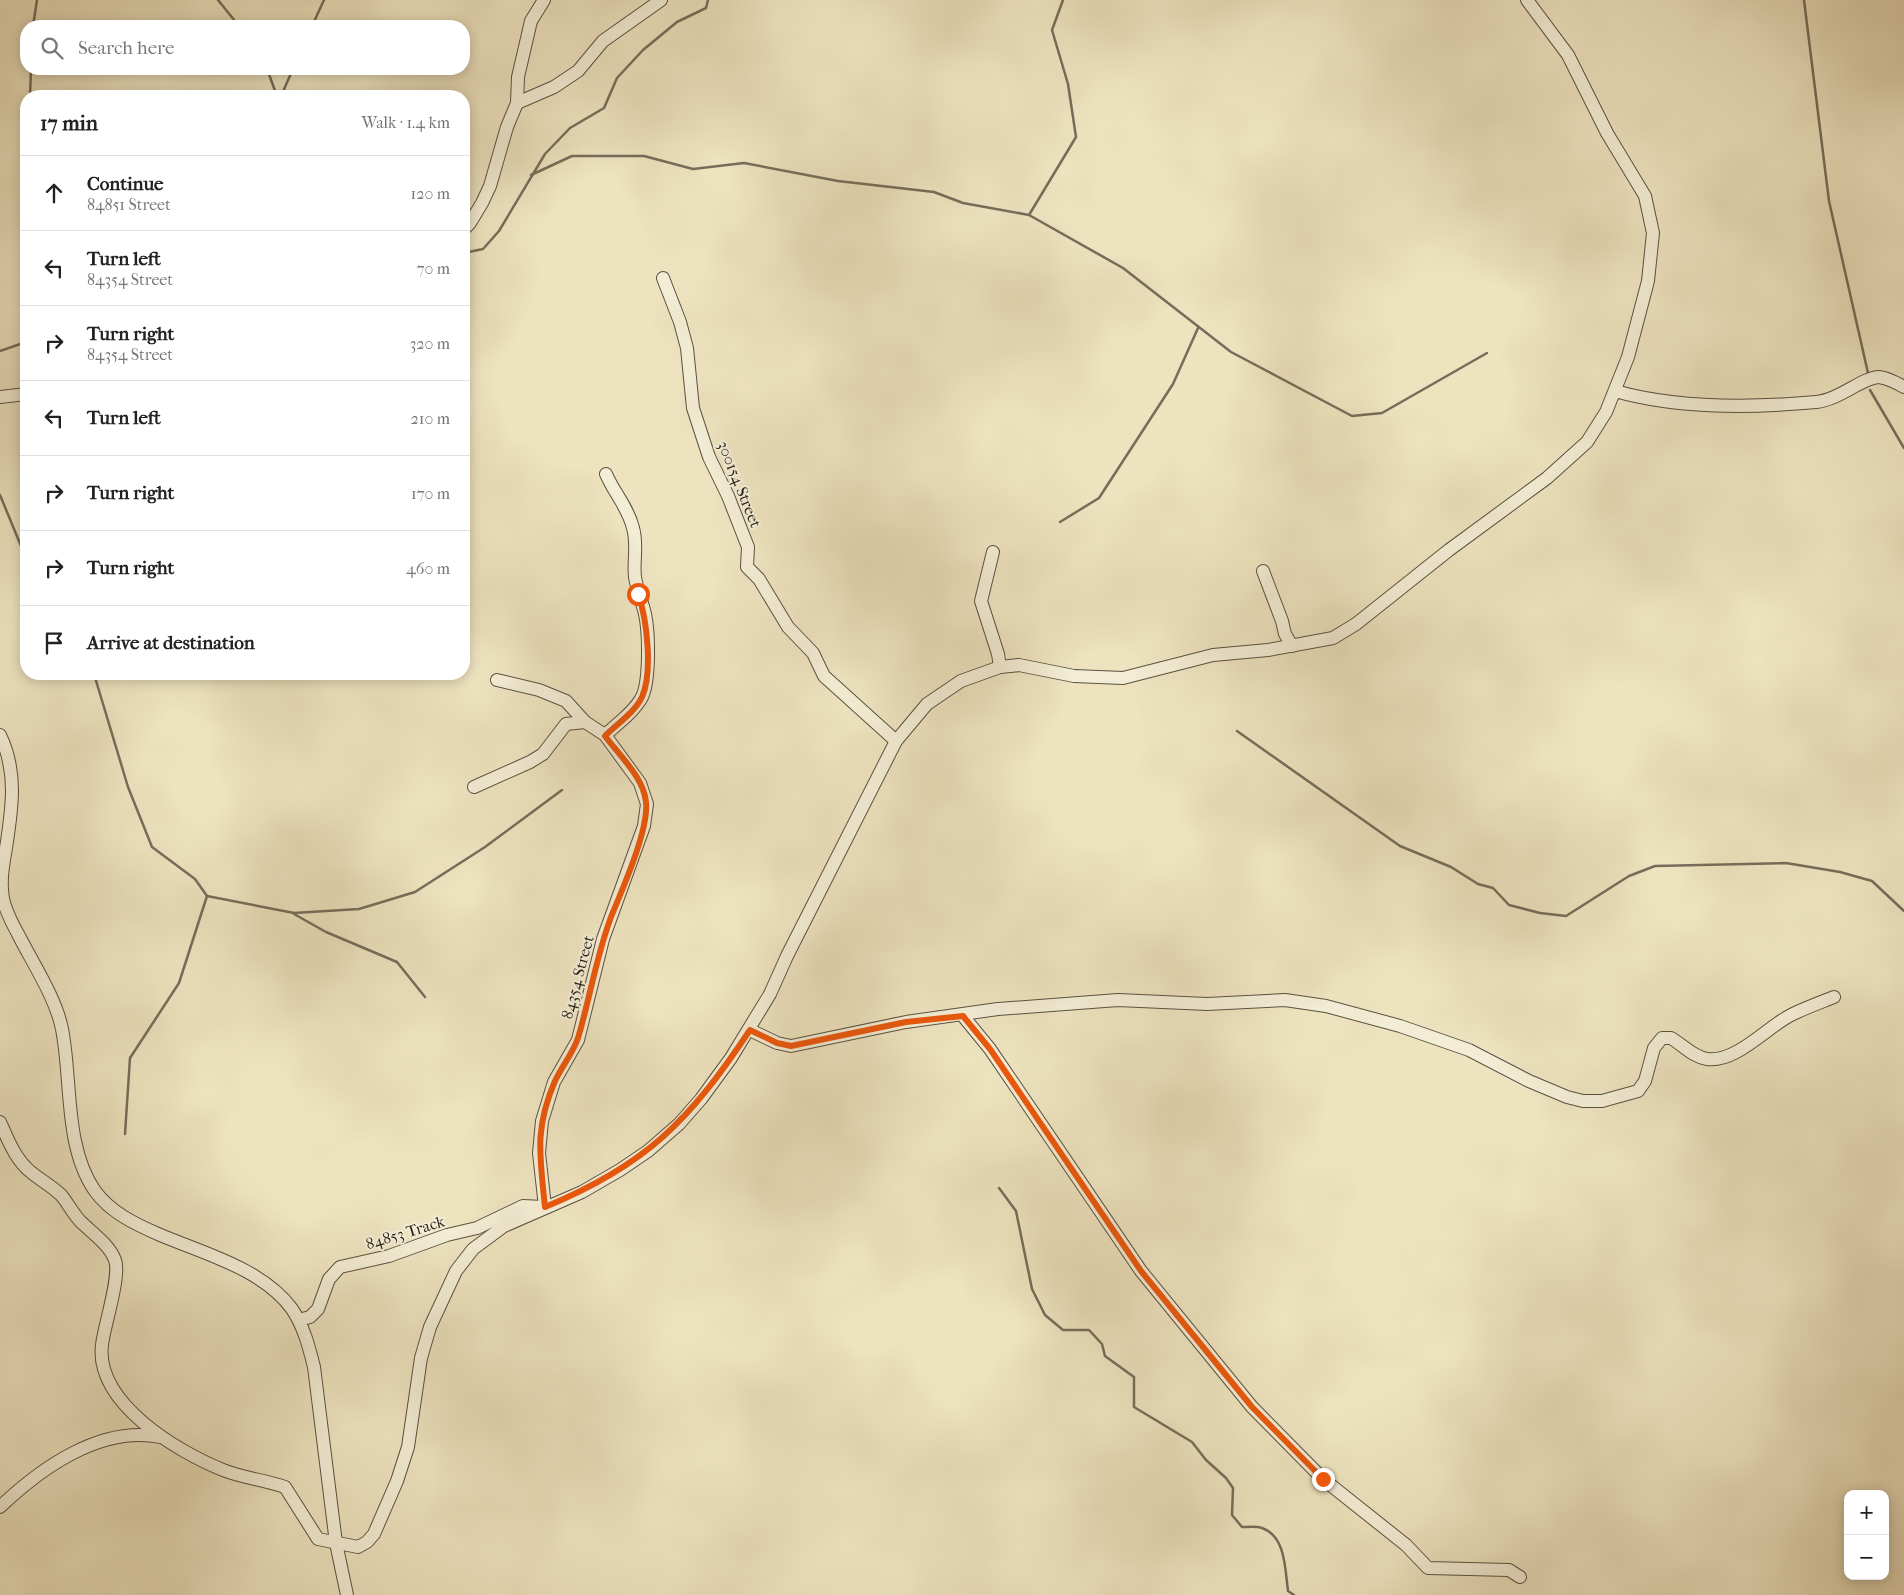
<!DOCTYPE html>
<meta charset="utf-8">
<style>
:root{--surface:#fff;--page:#f2f2f2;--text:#222;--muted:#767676;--line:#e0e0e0}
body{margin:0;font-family:"IM FELL French Canon",serif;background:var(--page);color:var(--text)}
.controls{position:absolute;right:15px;bottom:15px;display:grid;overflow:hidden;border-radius:10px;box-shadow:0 2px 12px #0003}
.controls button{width:45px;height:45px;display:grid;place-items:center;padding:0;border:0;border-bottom:1px solid var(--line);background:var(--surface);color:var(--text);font:25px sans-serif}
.stop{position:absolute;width:15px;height:15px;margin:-11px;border:4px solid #ea580c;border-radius:50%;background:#fff}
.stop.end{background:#ea580c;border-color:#fff;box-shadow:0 1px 5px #0008}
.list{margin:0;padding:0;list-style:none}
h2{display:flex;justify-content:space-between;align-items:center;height:65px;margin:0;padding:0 20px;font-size:21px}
h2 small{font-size:16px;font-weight:400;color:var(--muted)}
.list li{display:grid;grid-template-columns:32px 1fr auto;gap:15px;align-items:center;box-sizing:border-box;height:75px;padding:0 20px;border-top:1px solid var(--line)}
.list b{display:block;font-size:19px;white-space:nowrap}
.list p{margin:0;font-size:16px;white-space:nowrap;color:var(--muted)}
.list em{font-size:16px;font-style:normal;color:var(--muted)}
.icon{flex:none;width:28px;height:28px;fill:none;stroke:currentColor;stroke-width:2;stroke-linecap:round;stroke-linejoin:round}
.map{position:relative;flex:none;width:1904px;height:1595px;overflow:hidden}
.search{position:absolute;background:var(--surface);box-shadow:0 2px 12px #0003;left:20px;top:20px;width:450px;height:55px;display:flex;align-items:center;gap:12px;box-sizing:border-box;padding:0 18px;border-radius:20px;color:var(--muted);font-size:19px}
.panel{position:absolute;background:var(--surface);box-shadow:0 2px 12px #0003;left:20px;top:90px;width:450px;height:590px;border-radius:20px}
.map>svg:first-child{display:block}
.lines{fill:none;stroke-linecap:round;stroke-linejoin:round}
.stream{stroke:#766d5a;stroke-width:2.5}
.minor-casing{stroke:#5a5141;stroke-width:14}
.minor{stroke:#f3edd5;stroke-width:12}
.route{stroke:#ea580c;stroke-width:6}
.labels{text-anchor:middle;stroke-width:4;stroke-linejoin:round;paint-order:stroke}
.street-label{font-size:16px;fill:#292017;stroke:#f3edd5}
</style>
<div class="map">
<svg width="1904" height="1595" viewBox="0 0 1904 1595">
<rect width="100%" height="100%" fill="#ede3bf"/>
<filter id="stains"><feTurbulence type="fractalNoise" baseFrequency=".004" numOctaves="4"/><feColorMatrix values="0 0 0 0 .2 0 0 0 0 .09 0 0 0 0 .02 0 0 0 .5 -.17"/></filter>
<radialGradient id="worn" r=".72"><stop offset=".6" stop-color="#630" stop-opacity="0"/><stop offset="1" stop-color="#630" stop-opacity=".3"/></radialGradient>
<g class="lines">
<g class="stream">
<path d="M218,0L239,26"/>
<path d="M1804,0L1829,201L1868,373"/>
<path d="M33,26L37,0"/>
<path d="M312,26L324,0"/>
<path d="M267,69L277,96"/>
<path d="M30,96L31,69"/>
<path d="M281,96L293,69"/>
<path d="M531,175L572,156H644L693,169L744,163L838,181L934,192L963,203L1029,215L1123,268L1231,352L1352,416L1382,413L1487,353"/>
<path d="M1029,215L1076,137L1068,84L1052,30L1063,0"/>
<path d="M464,253L483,249L499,231L545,154L570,128L604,108L617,78L643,50L677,22L706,8L708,0"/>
<path d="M0,351L26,342"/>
<path d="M1870,390L1904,448"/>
<path d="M0,495L21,546L26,554"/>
<path d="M1060,522L1099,498L1173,384L1198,328"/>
<path d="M94,674L128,787L152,847L195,879L207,896L179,983L130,1058L125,1134"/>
<path d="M1237,731L1400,846L1451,867L1478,884L1493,888L1509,905L1540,913L1566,916L1629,876L1655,866L1786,863L1840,872L1872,881L1904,911"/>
<path d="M207,896L294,913L359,909L415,892L485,847L562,790"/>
<path d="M294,914L326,932L397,962L425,997"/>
<path d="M999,1188L1016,1211L1032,1289L1045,1315L1063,1330H1089L1102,1344L1105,1356L1134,1377V1407L1192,1442L1206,1460L1226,1478L1233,1488L1232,1515L1242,1527C1248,1527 1257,1526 1262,1528C1286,1536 1285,1570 1288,1591L1294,1595"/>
</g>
<g class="minor-casing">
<g id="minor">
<path d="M517,103L554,87L578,71L603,41L661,0"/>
<path d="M464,229L470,223L482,203L490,186L507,127L517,103L518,77L531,21L544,0"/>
<path d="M663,278L680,322L687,348L693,408L709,457L728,496L748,547L747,567L759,579L788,627L813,653L824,676L896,741"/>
<path d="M1615,391C1679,409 1750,408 1816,402C1839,400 1863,377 1879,377C1887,378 1897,383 1904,387"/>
<path d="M0,397L26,394"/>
<path d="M993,552L981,601L998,654L1000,667"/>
<path d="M1263,571L1282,621L1285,634L1292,646"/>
<path d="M497,680L539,690L566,701L585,722L605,735L640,783L647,804L644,826L603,939L578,1040L554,1082L542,1121L539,1153L545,1207"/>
<path d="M0,735C18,772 12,809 6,848C3,865 0,882 3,898C5,910 12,923 18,934C32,962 56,998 62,1029C72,1079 64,1147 95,1191C110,1212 135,1224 158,1234C202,1253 262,1268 292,1309C304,1327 309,1347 314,1367L336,1543L347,1595"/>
<path d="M605,735C617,724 634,712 642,697C650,680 649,633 645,614C642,601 637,590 635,577C633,561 638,545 633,528C628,507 614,493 606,474"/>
<path d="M474,787L530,762L543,754L566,724L585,722"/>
<path d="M963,1016L990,1049L1141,1271L1252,1407L1323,1479L1406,1545L1428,1568L1509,1570L1520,1577"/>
<path d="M750,1030L777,1043L791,1046L906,1022L998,1009L1118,1000L1207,1004L1285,1000L1326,1006L1400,1026L1469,1050L1529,1081L1567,1097L1583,1101H1602L1638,1091L1645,1081L1654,1048L1662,1038H1671C1683,1045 1693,1057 1707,1059C1736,1063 1767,1027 1791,1015C1805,1008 1819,1003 1834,997"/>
<path d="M0,1122C8,1140 16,1161 32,1173C42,1181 53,1187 62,1196C68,1204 73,1213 80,1221C91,1232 109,1244 115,1260C121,1276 104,1326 102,1345C95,1403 178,1452 223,1470C243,1478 265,1480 285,1487L318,1539L358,1547L367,1542L374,1534L397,1481L408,1447L421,1358L430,1327L456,1271L473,1249L504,1226L582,1192L620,1170L648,1151L679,1124L701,1099L731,1058L770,994L787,956L896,741L927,704L961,681L1000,667L1019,665L1074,676L1123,678L1213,655L1268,650L1333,638L1356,624L1449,550L1547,478L1587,442L1606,412L1628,357L1648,281L1653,233L1645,196L1607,133L1568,55L1527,0"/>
<path d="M299,1320L310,1317L318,1309L329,1279L340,1267L389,1256L447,1235L477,1228L523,1206L543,1207"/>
<path d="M0,1507C41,1468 101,1425 160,1437"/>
</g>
</g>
<use href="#minor" class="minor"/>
</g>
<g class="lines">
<path class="route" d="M638,594C647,619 653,672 642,697C635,712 617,724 605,736C619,755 644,778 646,802C649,830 622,890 611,917C596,957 590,998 578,1038C573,1053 562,1066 555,1081C534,1129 540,1157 545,1207C647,1165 690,1120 750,1030L777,1043L791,1046L906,1022L963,1016L990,1049L1141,1271L1252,1407L1323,1479"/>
</g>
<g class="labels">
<g class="street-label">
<text transform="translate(740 484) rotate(68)" y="6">300154 Street</text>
<text transform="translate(577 977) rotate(-75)" y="6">84354 Street</text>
<text transform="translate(405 1232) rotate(-17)" y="6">84853 Track</text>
</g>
</g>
<rect width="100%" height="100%" filter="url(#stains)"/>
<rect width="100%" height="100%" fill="url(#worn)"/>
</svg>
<div class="controls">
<button>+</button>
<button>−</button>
</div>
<div class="stop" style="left:638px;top:594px"></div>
<div class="stop end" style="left:1323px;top:1479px"></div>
<div class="search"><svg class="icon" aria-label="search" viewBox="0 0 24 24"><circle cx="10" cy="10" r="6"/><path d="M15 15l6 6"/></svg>Search here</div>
<section class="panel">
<h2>17 min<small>Walk · 1.4 km</small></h2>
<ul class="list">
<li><svg class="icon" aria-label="ahead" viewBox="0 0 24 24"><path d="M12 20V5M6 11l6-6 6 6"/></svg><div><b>Continue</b><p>84851 Street</p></div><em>120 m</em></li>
<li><svg class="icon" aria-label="left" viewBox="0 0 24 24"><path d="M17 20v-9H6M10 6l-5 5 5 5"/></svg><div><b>Turn left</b><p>84354 Street</p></div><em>70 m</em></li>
<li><svg class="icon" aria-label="right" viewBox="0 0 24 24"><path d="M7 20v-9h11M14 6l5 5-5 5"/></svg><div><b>Turn right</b><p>84354 Street</p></div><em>320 m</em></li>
<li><svg class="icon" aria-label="left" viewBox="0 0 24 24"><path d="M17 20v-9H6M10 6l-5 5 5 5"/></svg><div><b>Turn left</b></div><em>210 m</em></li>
<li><svg class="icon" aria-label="right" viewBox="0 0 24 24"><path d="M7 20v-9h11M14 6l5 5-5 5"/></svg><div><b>Turn right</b></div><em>170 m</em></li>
<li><svg class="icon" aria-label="right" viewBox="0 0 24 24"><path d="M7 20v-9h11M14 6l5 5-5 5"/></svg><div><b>Turn right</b></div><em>460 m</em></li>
<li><svg class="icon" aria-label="arrive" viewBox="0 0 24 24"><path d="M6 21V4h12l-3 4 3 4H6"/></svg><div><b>Arrive at destination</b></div></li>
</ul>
</section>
</div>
